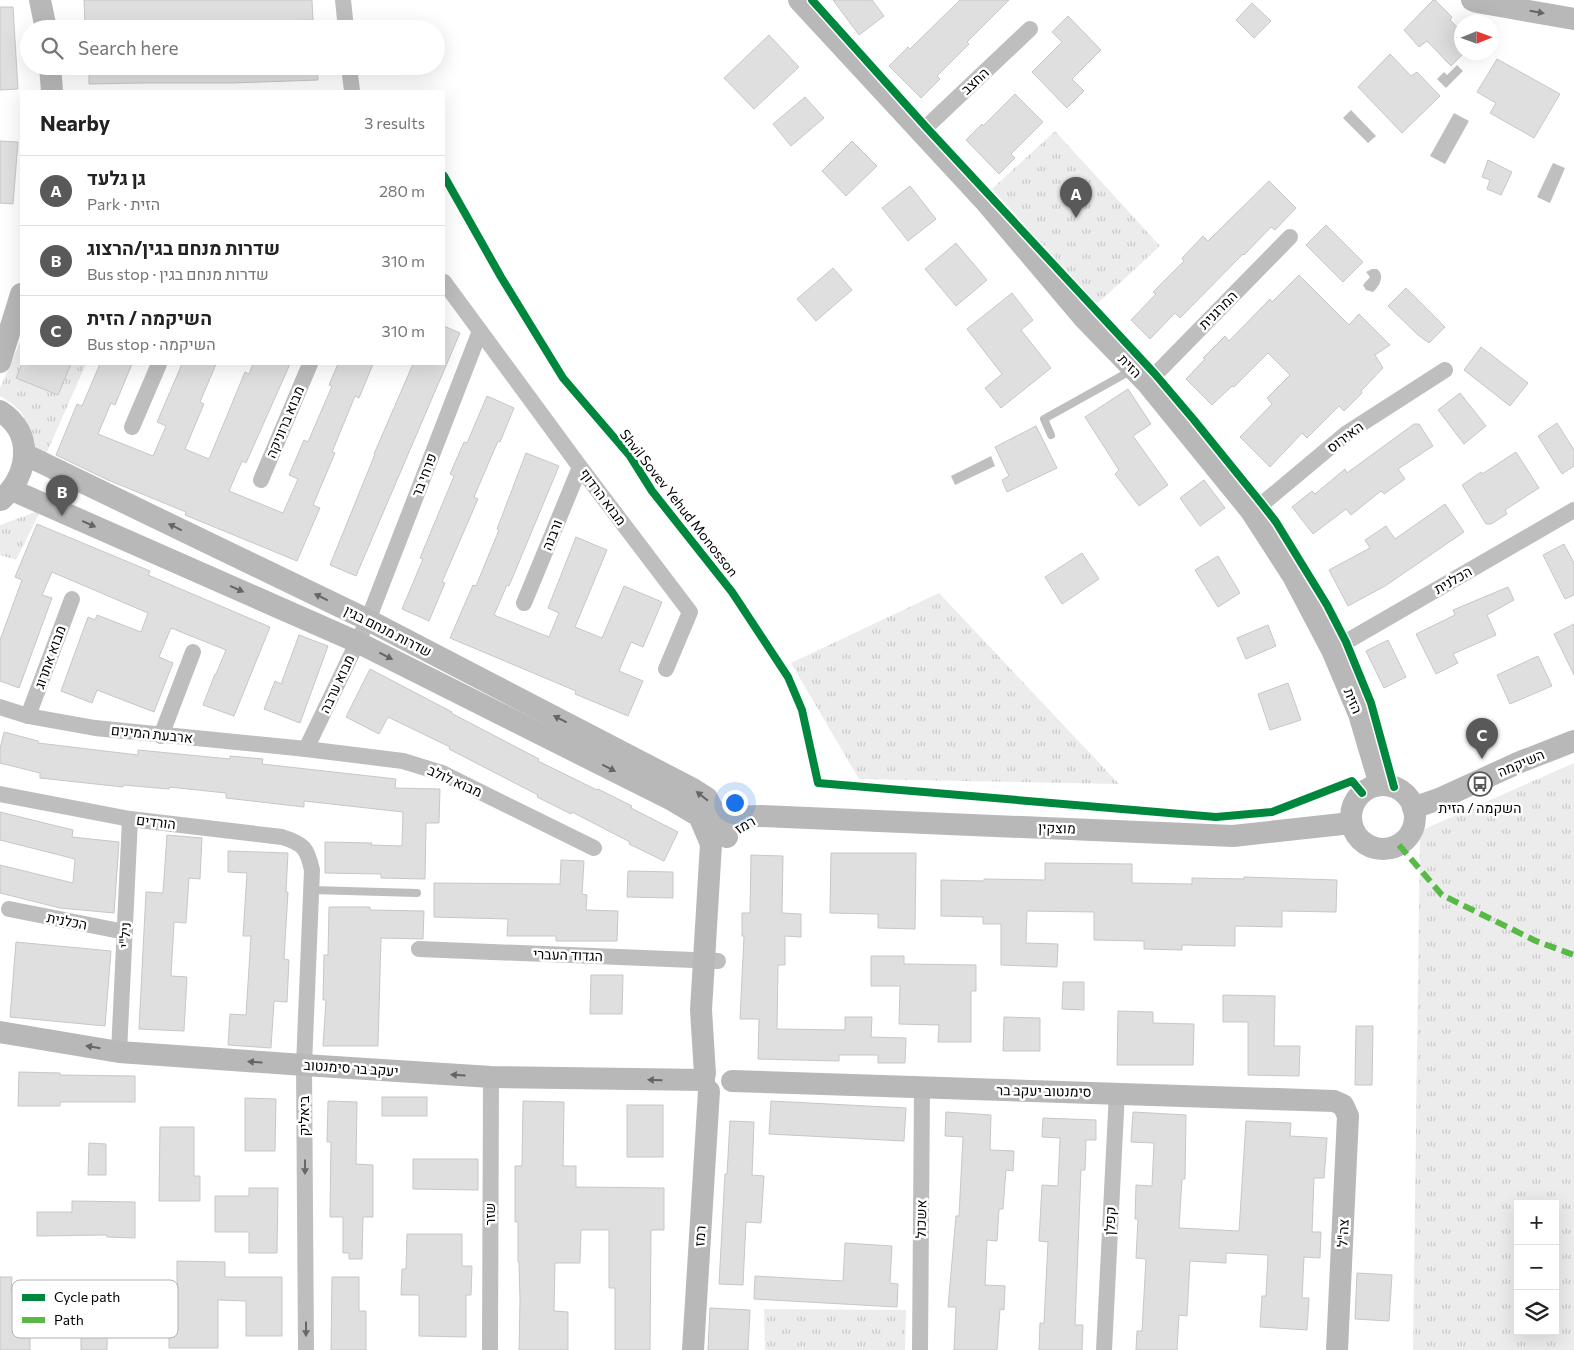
<!DOCTYPE html>
<meta charset="utf-8">
<style>
:root{--surface:#fff;--page:#f2f2f2;--text:#222;--muted:#767676;--line:#e0e0e0;--accent:#595959}
body{margin:0;font-family:Commissioner,Heebo,sans-serif;background:var(--page);color:var(--text)}
.controls{position:absolute;right:15px;bottom:15px;display:grid;overflow:hidden;border-radius:0px;box-shadow:0 5px 20px #0002}
.controls button{width:45px;height:45px;display:grid;place-items:center;padding:0;border:0;border-bottom:1px solid var(--line);background:var(--surface);color:var(--text);font:25px sans-serif}
.compass{position:absolute;left:1454px;top:15px;width:45px;height:45px;border-radius:50%;background:var(--surface);box-shadow:0 5px 20px #0002;rotate:89deg}
.you{position:absolute;left:734px;top:802px;width:18px;height:18px;margin:-12px;border:4px solid #fff;border-radius:50%;background:#1a73e8;box-shadow:0 0 0 8px #1a73e833}
.badge{display:grid;place-items:center;width:32px;height:32px;border-radius:50%;background:var(--accent);color:#fff;font-size:16px;font-weight:700}
.pin{position:absolute;translate:-50% -41px;filter:drop-shadow(0 1px 2px #0008)}
.pin::after{content:'';position:absolute;top:26px;width:18px;height:15px;background:inherit;clip-path:polygon(0 0,100% 0,50% 100%)}
.list{margin:0;padding:0;list-style:none}
h2{display:flex;justify-content:space-between;align-items:center;height:65px;margin:0;padding:0 20px;font-size:21px}
h2 small{font-size:16px;font-weight:400;color:var(--muted)}
.list li{display:grid;grid-template-columns:32px 1fr auto;gap:15px;align-items:center;box-sizing:border-box;height:70px;padding:0 20px;border-top:1px solid var(--line)}
.list b{display:block;font-size:19px;white-space:nowrap}
.list p{margin:0;font-size:16px;white-space:nowrap;color:var(--muted)}
.list em{font-size:16px;font-style:normal;color:var(--muted)}
.icon{flex:none;width:28px;height:28px;fill:none;stroke:currentColor;stroke-width:2;stroke-linecap:round;stroke-linejoin:round}
.map{position:relative;flex:none;width:1574px;height:1350px;overflow:hidden}
.search{position:absolute;background:var(--surface);box-shadow:0 5px 20px #0002;left:20px;top:20px;width:425px;height:55px;display:flex;align-items:center;gap:12px;box-sizing:border-box;padding:0 18px;border-radius:28px;color:var(--muted);font-size:19px}
.panel{position:absolute;background:var(--surface);box-shadow:0 5px 20px #0002;left:20px;top:90px;width:425px;height:275px;border-radius:0px}
.map>svg:first-child{display:block}
.park{fill:url(#park-tufts);fill-rule:evenodd}
.water{fill:#bfbfbf}
.building{fill:#dfdfdf;stroke:#c7c7c7}
.lines{fill:none;stroke-linecap:round;stroke-linejoin:round}
.lane{stroke:#bebebe;stroke-width:8}
.street{stroke:#bebebe;stroke-width:16}
.secondary{stroke:#b8b8b8;stroke-width:22}
.quiet{stroke:#58b947;stroke-width:6;stroke-dasharray:12 6;stroke-linecap:butt}
.cycleway-casing{stroke:#fff;stroke-width:11}
.cycleway{stroke:#00873e;stroke-width:8}
.oneway{fill:#656565}
.oneway2{fill:#686868}
.labels{text-anchor:middle;stroke-width:5;stroke-linejoin:round;paint-order:stroke}
.street-label{font-size:14px;fill:#000;stroke:#fff}
.poi-label{font-size:14px;fill:#000;stroke:#fff}
.key{fill:#fff;stroke:#b2b2b2;stroke-width:1}
.key-label{font-size:14px;fill:#000}
</style>
<div class="map">
<svg width="1574" height="1350" viewBox="0 0 1574 1350">
<defs>
<pattern id="park-tufts" width="24" height="20" patternUnits="userSpaceOnUse" patternTransform="scale(1.25)"><rect width="24" height="20" fill="#ececec"/><path d="M3 7l-1-3M5 7V3M7 7l1-3M15 17l-1-3M17 17v-4M19 17l1-3" fill="none" stroke="#c9c9c9"/></pattern>
</defs>
<rect width="100%" height="100%" fill="#fff"/>
<g class="park">
<path d="M1055,131L1160,246L1097,304L992,189Z"/>
<path d="M21,340V364H86L43,461L32,456C32,426 27,411 0,396V388Z"/>
<path d="M41,510L16,560L0,555V525Z"/>
<path d="M939,593L1119,784L859,779L791,663Z"/>
<path d="M1574,763V1350H1413L1420,831ZM1518,1204H1555V1331H1518Z"/>
<path d="M764,1309L906,1310L905,1350H765Z"/>
</g>
<g class="water">
<path d="M1457,65L1463,71L1446,88L1437,79L1444,72L1447,75Z"/>
<path d="M1351,110L1376,136L1368,143L1343,118Z"/>
<path d="M1454,113L1469,121L1445,164L1430,156Z"/>
<path d="M1553,163L1565,168L1550,203L1537,197Z"/>
<path d="M1372,269H1377C1385,275 1380,286 1373,292L1366,290L1363,285L1370,277L1366,272Z"/>
<path d="M991,456L995,466L955,485L951,476Z"/>
</g>
<g class="building">
<path d="M84,0H312L313,20L228,23L185,24V22L85,25Z"/>
<path d="M833,0H872L884,16L859,35Z"/>
<path d="M960,0H1009L967,42L969,44L937,76L940,79L921,98L889,66L908,47L910,49Z"/>
<path d="M1433,0H1435L1452,17L1450,20L1462,32V55L1451,66L1427,41L1419,47L1404,30Z"/>
<path d="M1252,3L1271,21L1254,38L1236,20Z"/>
<path d="M0,7H13L18,89L0,90Z"/>
<path d="M1068,16L1101,50L1072,79L1084,91L1067,108L1032,72L1062,42L1052,32Z"/>
<path d="M769,35L799,67L754,109L724,78Z"/>
<path d="M1390,54L1411,76L1417,72L1440,96L1402,133L1358,87Z"/>
<path d="M1497,59L1560,94L1534,138L1490,113L1496,103L1477,92Z"/>
<path d="M89,66H317L318,80L232,83H143L89,84Z"/>
<path d="M1015,94L1043,122L1011,154L1015,158L999,174L966,140L982,124L983,126Z"/>
<path d="M805,97L824,118L791,146L773,124Z"/>
<path d="M0,141L18,142L13,204L0,203Z"/>
<path d="M852,141L877,166L846,196L822,171Z"/>
<path d="M1488,160L1512,172L1501,195L1487,189L1490,180L1482,177Z"/>
<path d="M1269,181L1296,208L1275,230L1271,227L1244,255L1243,254L1180,318L1175,313L1150,339L1131,320L1156,294L1153,292L1184,261L1182,258L1203,236L1208,241Z"/>
<path d="M910,186L936,219L908,241L882,208Z"/>
<path d="M1326,225L1363,262L1343,282L1306,245Z"/>
<path d="M956,243L987,280L956,306L925,269Z"/>
<path d="M833,268L852,290L816,321L797,299Z"/>
<path d="M1299,275L1349,325L1359,314L1390,345L1375,355L1383,368L1361,391L1362,393L1344,411L1339,406L1307,438L1302,433L1270,467L1240,437L1272,404L1267,398L1290,375L1268,353L1234,387L1232,386L1212,405L1186,379L1205,359L1203,358L1225,336L1229,341L1270,299L1272,302Z"/>
<path d="M1406,288L1445,327L1429,343L1418,335L1388,306Z"/>
<path d="M1012,293L1033,320L1021,330L1051,368L1001,408L985,388L1002,374L967,329Z"/>
<path d="M444,326L460,333L356,576L330,565L375,454H374L413,364H444Z"/>
<path d="M1481,347L1528,383L1510,406L1464,370Z"/>
<path d="M22,364H71L58,395L16,378Z"/>
<path d="M100,364H132L115,405L111,403L98,434L153,456L166,426L157,422L182,364H216L200,402L204,404L185,449L209,459L245,372L249,374L253,364H290L246,463L242,461L229,491L283,513L298,479L289,475L304,440L308,442L332,386L329,385L338,364H373L359,398L355,396L332,452L335,453L313,505L320,508L297,561L185,515L186,512L108,480L56,455L77,404L82,406Z"/>
<path d="M1128,389L1151,424L1133,436L1168,485L1139,506L1115,474L1119,470L1085,417Z"/>
<path d="M1460,393L1486,426L1464,444L1438,410Z"/>
<path d="M487,396L514,408L500,442L498,441L474,497L478,499L442,582L445,583L429,621L402,609L423,559L420,558L454,476L450,474L464,442L467,443Z"/>
<path d="M1557,423L1574,450V466L1562,474L1538,436Z"/>
<path d="M1414,424H1419L1433,446L1398,469L1405,479L1384,494L1381,491L1351,515L1346,509L1313,534L1292,507L1312,491L1315,494L1345,469L1347,473Z"/>
<path d="M1036,426L1057,468L1007,492L1002,480L1009,476L995,447Z"/>
<path d="M1516,452L1539,488L1505,510L1507,514L1491,524H1486L1462,485L1481,472L1482,474Z"/>
<path d="M526,453L559,466L509,586L507,585L494,615L549,637L559,613L548,608L576,537L607,550L575,627L602,638L624,586L662,602L643,647L631,642L619,671L643,681L628,716L575,694L576,691L450,638L473,585L476,586L499,530L497,529Z"/>
<path d="M1204,480L1225,508L1200,526L1180,498Z"/>
<path d="M1445,504L1464,532L1385,586L1348,606L1329,570L1370,548L1365,540L1386,526L1395,539Z"/>
<path d="M37,524L150,571L148,575L270,627L234,716L203,705L215,674H216L226,650L171,628L159,657L173,663L154,712L97,690L92,703L61,691L88,617L95,620L97,615L141,632L148,613L52,572L42,595L52,598L19,688L0,681V640L22,580L15,577Z"/>
<path d="M1564,544L1574,563V595L1565,599L1543,555Z"/>
<path d="M1082,553L1099,579L1062,604L1045,577Z"/>
<path d="M1218,556L1240,593L1218,607L1195,570Z"/>
<path d="M1508,587L1514,600L1487,615L1496,635L1453,654L1458,663L1436,674L1416,634L1455,615L1453,610Z"/>
<path d="M1574,624V675L1554,634Z"/>
<path d="M1268,625L1276,646L1246,659L1237,638Z"/>
<path d="M299,635L328,646L300,723L264,709L275,681L281,684Z"/>
<path d="M1388,640L1406,677L1384,688L1366,651Z"/>
<path d="M1538,656L1552,686L1510,704L1497,675Z"/>
<path d="M370,669L452,712L451,713L539,759L538,761L597,790L598,789L632,806L631,808L678,832L664,861L629,844L630,842L572,812L571,814L537,797L538,795L449,749L450,747L388,717L379,734L346,717Z"/>
<path d="M1288,683L1301,720L1270,730L1258,694Z"/>
<path d="M4,732L38,741V743L138,755V750L230,759V756L263,759L262,764L396,779L395,788L440,789L439,823H426L425,879L381,878V874L325,873V842L372,843L371,845L402,846L403,812L304,801V807L226,798V793L169,787V789L123,785V787L40,778V773L0,763V749Z"/>
<path d="M0,812L73,830L72,837L119,842L114,913L60,908L0,893V865L73,883L75,859L0,840Z"/>
<path d="M167,835L202,838L200,879L189,878L186,923L174,922L171,976L187,977L184,1031L139,1029L146,892L163,893Z"/>
<path d="M228,851L288,853L286,892H288L284,959L289,960L287,1002L274,1001L271,1048L228,1045L230,1014L246,1015L251,936H243L247,873L228,872Z"/>
<path d="M831,853H916L915,929L878,928V914L830,913Z"/>
<path d="M751,855L783,856L782,913L801,914V937L785,936V965H778L777,1029L845,1030V1017H872L871,1037L906,1038L905,1063H878V1055H839V1061L758,1059L759,1019H740L744,936H742V913H750Z"/>
<path d="M561,860L584,861L582,894L587,895L586,910L618,911L617,941H556V936H507L508,919L434,917V883L560,884Z"/>
<path d="M1045,863L1132,864V883L1192,884V878L1244,879V877L1337,880L1336,912L1282,911V927L1235,926V946L1182,945V950L1144,949V941L1094,940V912L1027,911L1026,943L1058,944L1057,967L1001,965V924H983V917L941,916V880L984,881V879L1045,880Z"/>
<path d="M628,871L673,872V898L627,897Z"/>
<path d="M329,907H370V910L424,911L423,939L381,938L378,1046H323L326,1000H323L324,955H328Z"/>
<path d="M16,942L111,951L105,1026L10,1017Z"/>
<path d="M871,956H904V964L976,965V991H971V1042H938L939,1025L899,1024L900,986H871Z"/>
<path d="M591,975H623L622,1014H590Z"/>
<path d="M1063,982H1084V1010L1062,1009Z"/>
<path d="M1223,995L1275,996L1274,1046H1300L1299,1076L1248,1075V1022H1223Z"/>
<path d="M1118,1011L1153,1012V1023L1194,1024L1193,1065H1117Z"/>
<path d="M1004,1017L1040,1018V1051H1003Z"/>
<path d="M1356,1026H1373L1372,1085H1355Z"/>
<path d="M19,1072L60,1073V1075L135,1076V1102H60V1106H18Z"/>
<rect x="382" y="1097" width="45" height="19"/>
<path d="M245,1098L276,1099L275,1151H245Z"/>
<path d="M328,1101L357,1102L356,1164L373,1165V1217H363L362,1259H349V1253H343V1217H330L331,1142H327Z"/>
<path d="M523,1101L564,1102L563,1166H576V1187L664,1188V1230H651L650,1350H615V1288H609V1230H581L580,1263H555L554,1311L568,1312V1350H519L520,1301L519,1262H518V1222H515V1166H522Z"/>
<path d="M771,1101L906,1108L904,1141L769,1134Z"/>
<rect x="627" y="1105" width="36" height="52"/>
<path d="M946,1112L991,1115L990,1150L1014,1151L1013,1171L1006,1170L1003,1209H999L997,1241L987,1240L985,1285L1005,1286L1004,1310L1000,1309L997,1350H954L956,1307H948L956,1216H959L963,1137L945,1136Z"/>
<path d="M1133,1112L1186,1115L1185,1179H1182L1179,1228L1239,1231L1246,1121L1291,1123L1290,1136L1327,1138L1324,1178H1314L1312,1232H1321L1320,1258L1304,1257L1302,1298H1309L1307,1330L1260,1327L1262,1296H1266L1268,1255L1226,1253V1263L1190,1261L1187,1316L1179,1315L1177,1350H1136L1137,1331H1142L1146,1259L1136,1258L1138,1219H1135L1136,1185L1152,1186L1154,1143L1131,1142Z"/>
<path d="M1043,1118L1096,1120V1140H1086L1085,1170H1081L1075,1325H1083L1082,1350H1039L1040,1323H1044L1048,1242L1039,1241L1042,1185L1058,1186L1060,1138L1042,1137Z"/>
<path d="M730,1121L754,1122L752,1175L764,1176L761,1223L746,1222L743,1285L719,1284L725,1174H727Z"/>
<path d="M160,1127H194V1176H200V1201H159Z"/>
<path d="M89,1143L106,1144V1175H88Z"/>
<path d="M413,1159H478V1190L413,1189Z"/>
<path d="M249,1188H278L277,1253H249V1232H215V1196H249Z"/>
<path d="M72,1201L135,1202V1238L107,1237V1235L37,1236V1212H72Z"/>
<path d="M407,1234H462V1266H472L471,1295H466V1337L419,1336V1295H401L402,1269H406Z"/>
<path d="M845,1243L892,1246L890,1283L898,1284L897,1307L754,1299L755,1276L843,1281Z"/>
<path d="M177,1261L225,1262V1277H282V1336H246V1301L218,1300V1348H169V1313H177Z"/>
<path d="M1357,1273L1392,1275L1389,1321L1355,1319Z"/>
<path d="M0,1277H12L11,1293H42V1296H81V1289H108L107,1350H81V1331H30V1350H0Z"/>
<path d="M332,1277H359V1311H366V1350H331Z"/>
<path d="M710,1308L750,1310L748,1350H708Z"/>
</g>
<g class="lines">
<g class="lane">
<path d="M1051,435L1044,419L1132,370"/>
<path d="M312,890L417,893"/>
</g>
<g class="street">
<path d="M343,0L346,29"/>
<path d="M349,66L352,91"/>
<path d="M920,133L1030,29"/>
<path d="M444,282L580,467L690,612L666,669"/>
<path d="M1147,383L1290,237"/>
<path d="M132,427L159,364"/>
<path d="M261,480L310,364"/>
<path d="M1251,511L1262,504L1347,433L1445,370"/>
<path d="M524,603L580,467"/>
<path d="M1332,650L1574,510"/>
<path d="M0,707L28,716L95,728L306,749L403,761L442,773L594,848"/>
<path d="M28,716L72,599"/>
<path d="M161,736L193,652"/>
<path d="M306,749L368,620L480,331"/>
<path d="M0,794L130,819L282,837C304,844 307,848 312,870L304,1065L306,1350"/>
<path d="M9,909L125,932"/>
<path d="M419,949L718,961"/>
<path d="M119,1052L130,819"/>
<path d="M490,1350L491,1077"/>
<path d="M920,1350L922,1089"/>
<path d="M1104,1350L1117,1092"/>
</g>
<g class="secondary">
<path d="M40,0L46,29"/>
<path d="M799,0L984,200L1083,317L1147,383L1251,511L1293,576L1332,650L1359,714L1380,785"/>
<path d="M1472,0L1477,2L1574,19"/>
<path d="M50,66L52,91"/>
<path d="M0,362L21,294"/>
<path d="M0,411C35,433 29,475 1,500"/>
<path d="M24,454L368,620L693,789L707,798L727,837"/>
<path d="M12,490L357,642L672,800L699,816L711,844"/>
<circle cx="1383" cy="817" r="32"/>
<path d="M1413,808L1439,799L1520,762L1574,741"/>
<path d="M0,1032L119,1052L304,1065L491,1077L704,1080"/>
<path d="M705,1074L701,1010L711,844C721,817 735,817 761,816L1233,836L1351,823"/>
<path d="M732,1081C932,1089 1133,1093 1334,1101L1343,1105L1348,1116L1337,1350"/>
<path d="M693,1350L709,1091"/>
</g>
<path class="quiet" d="M1399,845L1442,895L1536,941L1574,955"/>
<g class="cycleway-casing">
<g id="cycleway">
<path d="M812,0L926,127L1155,374L1194,420L1262,504L1276,522L1327,605L1346,642L1371,703L1394,787"/>
<path d="M444,176L501,277L563,378L630,456L652,491L732,592L788,677L802,710L818,783L1216,817L1272,812L1352,781L1362,793"/>
</g>
</g>
<use href="#cycleway" class="cycleway"/>
</g>
<defs><path id="oneway-solid" d="M-6-.8H1V-3.2L6.5 0L1 3.2V.8H-6Z" transform="scale(1.25)"/></defs>
<g class="oneway">
<use href="#oneway-solid" transform="translate(1537 12) rotate(10)"/>
<use href="#oneway-solid" transform="translate(89 524) rotate(24)"/>
<use href="#oneway-solid" transform="translate(175 527) rotate(-154)"/>
<use href="#oneway-solid" transform="translate(237 589) rotate(24)"/>
<use href="#oneway-solid" transform="translate(321 597) rotate(-154)"/>
<use href="#oneway-solid" transform="translate(386 656) rotate(27)"/>
<use href="#oneway-solid" transform="translate(560 719) rotate(-153)"/>
<use href="#oneway-solid" transform="translate(609 768) rotate(27)"/>
<use href="#oneway-solid" transform="translate(702 796) rotate(-142)"/>
<use href="#oneway-solid" transform="translate(93 1047) rotate(-171)"/>
<use href="#oneway-solid" transform="translate(255 1062) rotate(-176)"/>
<use href="#oneway-solid" transform="translate(458 1075) rotate(-176)"/>
<use href="#oneway-solid" transform="translate(655 1080) rotate(-179)"/>
</g>
<g class="oneway2">
<use href="#oneway-solid" transform="translate(305 1167) rotate(90)"/>
<use href="#oneway-solid" transform="translate(306 1329) rotate(90)"/>
</g>
<defs>
<g id="bus-ring" transform="scale(1.25)"><circle r="9.5" fill="#fff" stroke="#595959" stroke-width="1.5"/><path d="M-5-6H5V4H4V6H2V4H-2V6H-4V4H-5ZM-3.5-4V0h7V-4ZM-3.5 1.2v1.5H-2V1.2ZM2 1.2v1.5H3.5V1.2Z" fill="#595959"/></g>
</defs>
<g fill-rule="evenodd">
<use href="#bus-ring" x="1480" y="784"/>
</g>
<g class="labels">
<g class="street-label">
<text transform="translate(975 81) rotate(-43)" y="5">החצב</text>
<text transform="translate(1218 310) rotate(-45)" y="5">המרגנית</text>
<text transform="translate(1130 366) rotate(46)" y="5">הזית</text>
<text transform="translate(285 422) rotate(-67)" y="5">מבוא ברוניקה</text>
<text transform="translate(1345 437) rotate(-37)" y="5">האירוס</text>
<text transform="translate(424 475) rotate(-69)" y="5">פרחי בר</text>
<text transform="translate(603 497) rotate(53)" y="5">מבוא הרדוף</text>
<text transform="translate(679 503) rotate(52)" y="5">Shvil Sovev Yehud Monosson</text>
<text transform="translate(552 535) rotate(-68)" y="5">ורבנה</text>
<text transform="translate(1453 580) rotate(-30)" y="5">הכלנית</text>
<text transform="translate(388 631) rotate(27)" y="5">שדרות מנחם בגין</text>
<text transform="translate(50 657) rotate(-70)" y="5">מבוא אתרוג</text>
<text transform="translate(337 684) rotate(-65)" y="5">מבוא ערבה</text>
<text transform="translate(1353 701) rotate(68)" y="5">הזית</text>
<text transform="translate(152 734) rotate(6)" y="5">ארבעת המינים</text>
<text transform="translate(1521 763) rotate(-23)" y="5">השיקמה</text>
<text transform="translate(455 781) rotate(24)" y="5">מבוא לולב</text>
<text transform="translate(156 822) rotate(7)" y="5">הורדים</text>
<text transform="translate(745 825) rotate(-30)" y="5">רמז</text>
<text transform="translate(1057 828) rotate(2)" y="5">מוצקין</text>
<text transform="translate(67 921) rotate(11)" y="5">הכלנית</text>
<text transform="translate(125 935) rotate(-87)" y="5">ניל"י</text>
<text transform="translate(568 955) rotate(2)" y="5">הגדוד העברי</text>
<text transform="translate(351 1068) rotate(4)" y="5">יעקב בר סימנטוב</text>
<text transform="translate(1044 1091) rotate(1)" y="5">סימנטוב יעקב בר</text>
<text transform="translate(304 1116) rotate(-90)" y="5">ביאליק</text>
<text transform="translate(490 1214) rotate(-90)" y="5">שזר</text>
<text transform="translate(921 1219) rotate(-89)" y="5">אשכול</text>
<text transform="translate(1110 1221) rotate(-87)" y="5">קפלן</text>
<text transform="translate(1343 1233) rotate(-87)" y="5">צה"ל</text>
<text transform="translate(700 1236) rotate(-86)" y="5">רמז</text>
</g>
<g class="poi-label">
<text x="1480" y="813">השקמה / הזית</text>
</g>
</g>
<rect x="12" y="1280" width="166" height="58" rx="8" class="key"/>
<rect x="22" y="1294" width="23" height="7" fill="#00873e"/>
<rect x="22" y="1317" width="23" height="6" fill="#58b947"/>
<g class="key-label">
<text x="54" y="1302">Cycle path</text>
<text x="54" y="1325">Path</text>
</g>
</svg>
<div class="controls">
<button>+</button>
<button>−</button>
<button><svg class="icon" aria-label="layers" viewBox="0 0 24 24"><path d="M12 4l9 5-9 5-9-5zM3 14l9 5 9-5"/></svg></button>
</div>
<svg class="compass" viewBox="-18 -18 36 36"><path d="M0-13l5 13h-10z" fill="#e53935"/><path d="M0 13l5-13h-10z" fill="#767676"/></svg>
<div class="you"></div>
<div class="pin badge" style="left:1076px;top:218px">A</div>
<div class="pin badge" style="left:62px;top:516px">B</div>
<div class="pin badge" style="left:1482px;top:759px">C</div>
<div class="search"><svg class="icon" aria-label="search" viewBox="0 0 24 24"><circle cx="10" cy="10" r="6"/><path d="M15 15l6 6"/></svg>Search here</div>
<section class="panel">
<h2>Nearby<small>3 results</small></h2>
<ul class="list">
<li><span class="badge">A</span><div><b>גן גלעד</b><p>Park · הזית</p></div><em>280 m</em></li>
<li><span class="badge">B</span><div><b>שדרות מנחם בגין/הרצוג</b><p>Bus stop · שדרות מנחם בגין</p></div><em>310 m</em></li>
<li><span class="badge">C</span><div><b>השיקמה / הזית</b><p>Bus stop · השיקמה</p></div><em>310 m</em></li>
</ul>
</section>
</div>
